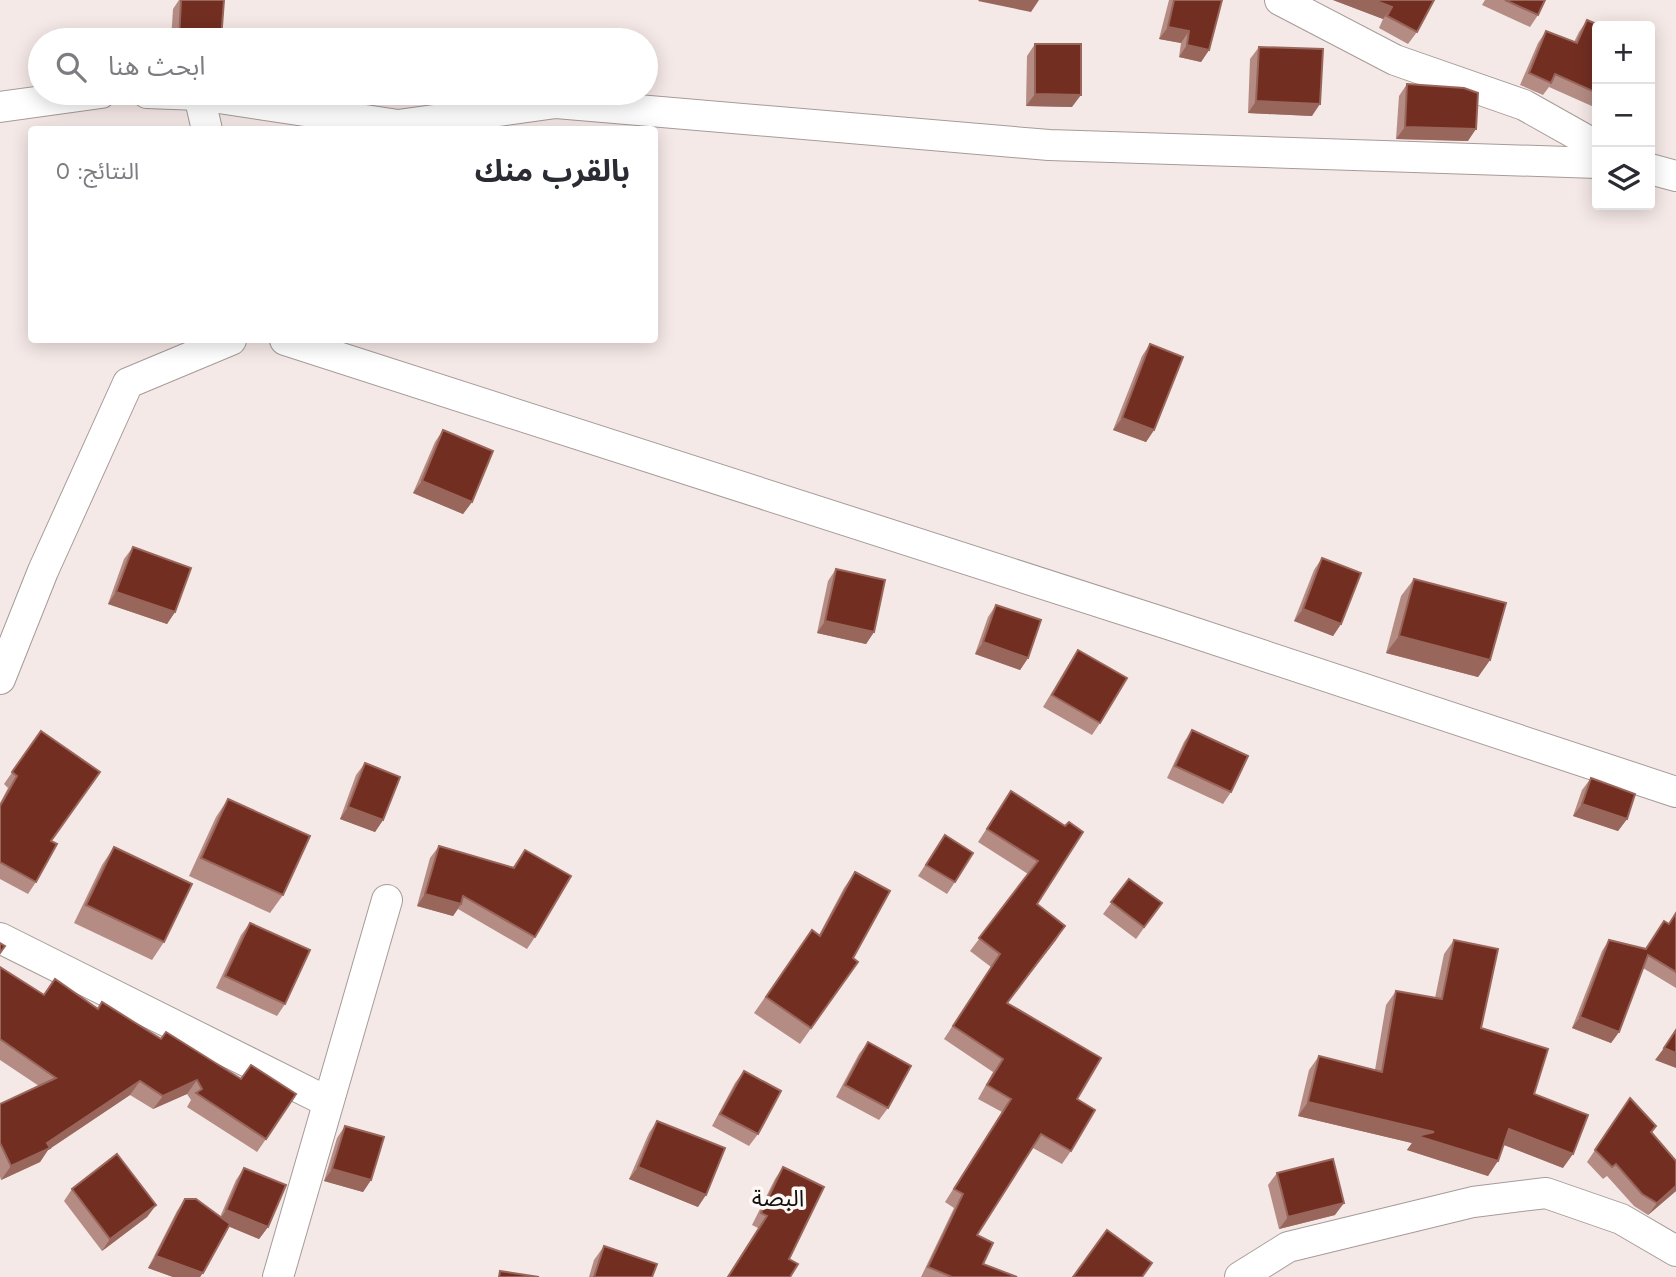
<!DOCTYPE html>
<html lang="ar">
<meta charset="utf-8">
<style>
:root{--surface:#fff;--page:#f2f2f3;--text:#2b2b33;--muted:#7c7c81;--line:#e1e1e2}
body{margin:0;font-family:Jost,"Noto Sans Arabic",sans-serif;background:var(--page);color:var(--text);direction:rtl}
.controls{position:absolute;right:21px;top:21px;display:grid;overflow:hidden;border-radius:7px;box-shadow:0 4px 18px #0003}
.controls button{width:63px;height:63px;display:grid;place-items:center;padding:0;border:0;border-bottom:2px solid var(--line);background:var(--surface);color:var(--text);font:35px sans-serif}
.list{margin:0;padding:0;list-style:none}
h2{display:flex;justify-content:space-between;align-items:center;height:91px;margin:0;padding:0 28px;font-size:30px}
h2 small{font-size:23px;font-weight:400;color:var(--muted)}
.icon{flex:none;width:38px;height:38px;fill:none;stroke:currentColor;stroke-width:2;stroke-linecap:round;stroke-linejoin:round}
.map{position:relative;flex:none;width:1676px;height:1277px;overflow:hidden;direction:ltr}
.search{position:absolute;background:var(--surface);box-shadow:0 4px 18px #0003;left:28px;top:28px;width:630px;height:77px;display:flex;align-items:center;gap:18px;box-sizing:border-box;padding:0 24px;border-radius:38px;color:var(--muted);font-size:26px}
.panel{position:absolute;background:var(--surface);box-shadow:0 4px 18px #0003;left:28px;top:126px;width:630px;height:217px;border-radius:7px;direction:rtl}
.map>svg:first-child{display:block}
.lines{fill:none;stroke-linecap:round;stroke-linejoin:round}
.minor-casing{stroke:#a69b99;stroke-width:32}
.minor{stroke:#fff;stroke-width:30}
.wall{fill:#b48c84}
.shaded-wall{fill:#99665c}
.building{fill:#722e21;stroke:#99665c;stroke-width:2}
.labels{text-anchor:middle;stroke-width:7;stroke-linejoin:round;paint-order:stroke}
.quarter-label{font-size:23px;fill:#120e0d;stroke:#fdf9f7}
</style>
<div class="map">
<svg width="1676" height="1277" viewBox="0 0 1676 1277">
<rect width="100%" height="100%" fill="#f5e9e7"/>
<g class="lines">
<g class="minor-casing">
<g id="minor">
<path d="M1280,0L1395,60L1524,105L1597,146"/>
<path d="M147,93L199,95L398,125L556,103L1049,145L1597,163"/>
<path d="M199,95L207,130"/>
<path d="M0,107L101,93"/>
<path d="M1650,169L1676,176"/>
<path d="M285,340L1171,625L1676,792"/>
<path d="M0,679L43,571L128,383L231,340"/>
<path d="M0,938L328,1102"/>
<path d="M278,1277L387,900"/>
<path d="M1240,1277L1288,1247L1473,1202L1546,1193L1621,1219L1676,1251"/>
</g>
</g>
<use href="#minor" class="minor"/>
</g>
<g class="wall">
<path d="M179,0H224L221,40H171L173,9Z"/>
<path d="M1169,0H1222L1209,50L1201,62L1179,57L1181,43L1159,39Z"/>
<path d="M1333,0H1434L1417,32L1408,44L1379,28L1383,19Z"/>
<path d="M1485,0H1545L1538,15L1530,27L1482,5Z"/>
<path d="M1587,20L1597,26V103L1594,107L1549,87L1543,95L1520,85L1538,43L1546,31L1574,42L1579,32Z"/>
<path d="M1035,44L1072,107L1026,106L1027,56Z"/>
<path d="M1259,47L1312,116L1248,113L1250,59Z"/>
<path d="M1407,84L1468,141L1396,139L1399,96Z"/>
<path d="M1150,344L1154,430L1146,442L1113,430L1142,356Z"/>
<path d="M443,430L472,502L463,514L413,493L435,442Z"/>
<path d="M133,547L175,612L167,624L108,604L124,559Z"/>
<path d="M1322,558L1341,624L1333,636L1294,621L1314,570Z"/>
<path d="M836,569L874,632L866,644L817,633L828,581Z"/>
<path d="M1414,579L1490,660L1478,677L1386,653L1401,596Z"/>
<path d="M996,605L1028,658L1020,670L975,654L988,617Z"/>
<path d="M1078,650L1100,723L1092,735L1043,707L1070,662Z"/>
<path d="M1192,730L1231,792L1223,804L1167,778L1184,742Z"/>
<path d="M41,731L51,841L36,882L28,894L0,879V803L8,788L4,784Z"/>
<path d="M365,763L383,820L375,832L340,819L356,775Z"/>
<path d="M1591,778L1627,819L1618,831L1573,816L1582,790Z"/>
<path d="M1011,791L1065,826L1037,904L1056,940L1007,1003L1077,1099L1071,1151L1062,1164L1033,1148L977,1235L983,1264L1017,1277H921L954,1208L945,1202L1002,1112L978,1099L993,1072L944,1039L991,967L970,951L1028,874L978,842Z"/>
<path d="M228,799L283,895L270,913L189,876L216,817Z"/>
<path d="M945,835L955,882L947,894L918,876Z"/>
<path d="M439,846L513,867L525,850L535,937L527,949L458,909L453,916L417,906L430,858Z"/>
<path d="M114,847L164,942L152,960L74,923L102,865Z"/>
<path d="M855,872L853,958L858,962L800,1044L754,1013L812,930L819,935L844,888Z"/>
<path d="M1129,879L1162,903L1136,939L1103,914Z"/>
<path d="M1676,913V988L1643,968L1619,1032L1611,1043L1572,1028L1602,951L1609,940L1645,949L1664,921L1669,924Z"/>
<path d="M250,923L285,1004L277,1016L216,988L241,935Z"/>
<path d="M1454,940L1481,1028L1534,1094L1563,1168L1504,1145L1488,1176L1407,1150L1412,1143L1298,1116L1309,1070L1319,1056L1375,1070L1386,1005L1396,991L1435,998L1444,954Z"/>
<path d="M0,967L44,995L98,1009L102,1002L266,1139L257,1152L187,1107L191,1100L187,1094L153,1109L130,1095L48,1150L40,1162L1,1180L0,1177V1104L39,1086L0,1060Z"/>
<path d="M868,1042L888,1108L879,1120L836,1097L859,1054Z"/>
<path d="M744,1071L758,1134L749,1146L712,1126L735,1083Z"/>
<path d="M1630,1098L1656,1126L1652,1133L1676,1191L1648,1215L1634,1206L1607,1176L1603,1179L1587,1162Z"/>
<path d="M657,1121L698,1207L629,1179L649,1133Z"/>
<path d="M345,1126L371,1180L363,1192L324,1181L337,1138Z"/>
<path d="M783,1167L790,1277H727L758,1228L752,1225L775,1179Z"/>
<path d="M244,1168L268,1227L259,1239L228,1226L200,1277H173L148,1268L177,1211L185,1199L220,1217L236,1180Z"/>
<path d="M1277,1173L1335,1215L1279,1229L1268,1185Z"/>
<path d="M72,1189L156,1205L147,1217L102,1251L64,1201Z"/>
<path d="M604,1246L652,1277H589L594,1260Z"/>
</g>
<g class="shaded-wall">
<path d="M979,0H1039L1031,12L978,1Z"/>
<path d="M1333,0H1374L1392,7L1383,19Z"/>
<path d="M1168,27L1189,31L1181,43L1159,39Z"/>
<path d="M1187,45L1209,50L1201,62L1179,57Z"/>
<path d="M1035,94L1081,95L1072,107L1026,106Z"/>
<path d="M1256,101L1320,104L1312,116L1248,113Z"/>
<path d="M1405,127L1476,129L1468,141L1396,139Z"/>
<path d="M1122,418L1154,430L1146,442L1113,430Z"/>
<path d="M422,481L472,502L463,514L413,493Z"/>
<path d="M116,592L175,612L167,624L108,604Z"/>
<path d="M1303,609L1341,624L1333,636L1294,621Z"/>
<path d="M825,621L874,632L866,644L817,633Z"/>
<path d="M1399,636L1490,660L1478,677L1386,653Z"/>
<path d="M983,642L1028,658L1020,670L975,654Z"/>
<path d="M1582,804L1627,819L1618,831L1573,816Z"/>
<path d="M348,807L383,820L375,832L340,819Z"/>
<path d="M425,894L461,904L453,916L417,906Z"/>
<path d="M1065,926L1056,940L997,1016L1007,1003Z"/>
<path d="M1580,1017L1619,1032L1611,1043L1572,1028Z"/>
<path d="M1664,1048L1676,1053V1068L1655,1060Z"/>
<path d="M197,1080L187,1094L153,1109L163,1096Z"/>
<path d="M140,1081L130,1095L48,1150L40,1162L1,1180L11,1166L47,1143Z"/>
<path d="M1308,1102L1434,1132L1498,1161L1488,1176L1407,1150L1412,1143L1298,1116Z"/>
<path d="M1509,1129L1573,1154L1563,1168L1499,1143Z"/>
<path d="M638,1167L706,1195L698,1207L629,1179Z"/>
<path d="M332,1169L371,1180L363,1192L324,1181Z"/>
<path d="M1676,1186V1191L1648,1215L1657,1203Z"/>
<path d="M1344,1203L1335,1215L1279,1229L1288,1217Z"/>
<path d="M156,1205L147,1217L102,1251L110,1239Z"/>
<path d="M226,1210L268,1227L259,1239L218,1222Z"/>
<path d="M156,1256L203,1273L200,1277H173L148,1268Z"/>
</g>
<g class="building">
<path d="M181,0H224L221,40H179Z"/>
<path d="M1174,0H1222L1209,50L1187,45L1189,31L1168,27Z"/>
<path d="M1374,0H1434L1417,32L1387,16L1392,7Z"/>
<path d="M1505,0H1545L1538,15Z"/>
<path d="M1587,20L1601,26H1597V93L1555,74L1551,83L1529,73L1546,31L1577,43Z"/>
<path d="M1035,44H1081V95L1035,94Z"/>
<path d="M1259,47L1323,49L1320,104L1256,101Z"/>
<path d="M1407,84L1464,88L1478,93L1476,129L1405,127Z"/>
<path d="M1150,344L1183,357L1154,430L1122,418Z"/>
<path d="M443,430L493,451L472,502L422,481Z"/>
<path d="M133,547L191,568L175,612L116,592Z"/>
<path d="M1322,558L1361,573L1341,624L1303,609Z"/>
<path d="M836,569L885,580L874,632L825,621Z"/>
<path d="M1414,579L1506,603L1490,660L1399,636Z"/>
<path d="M996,605L1041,620L1028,658L983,642Z"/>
<path d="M1078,650L1127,678L1100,723L1052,695Z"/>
<path d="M1192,730L1248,756L1231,792L1175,766Z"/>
<path d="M41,731L100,772L51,841L57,844L36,882L0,862V806L17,776L12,772Z"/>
<path d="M365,763L400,777L383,820L348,807Z"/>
<path d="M1591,778L1635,794L1627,819L1582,804Z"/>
<path d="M1011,791L1065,826L1069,822L1083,832L1037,904L1065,926L1007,1003L1101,1058L1077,1099L1095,1110L1071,1151L1041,1134L977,1235L993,1243L983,1264L1017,1277H952L928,1267L963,1194L954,1189L1011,1099L987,1085L1003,1059L953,1026L1000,954L979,938L1038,861L987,829Z"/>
<path d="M228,799L310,836L283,895L201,858Z"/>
<path d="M945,835L973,853L955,882L926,865Z"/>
<path d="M439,846L514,868L525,850L571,876L535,937L463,896L461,904L425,894Z"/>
<path d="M114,847L192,884L164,942L86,905Z"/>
<path d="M855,872L890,891L853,958L858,962L811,1028L766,997L812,930L820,936Z"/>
<path d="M1129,879L1162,903L1144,927L1111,902Z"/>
<path d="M1676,913V972L1648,955L1619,1032L1580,1017L1609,940L1646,949L1664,921L1669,924Z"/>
<path d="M250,923L310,950L285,1004L225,976Z"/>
<path d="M1454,940L1498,949L1481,1028L1548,1049L1534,1094L1588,1115L1573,1154L1509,1129L1498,1161L1417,1136L1434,1132L1308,1102L1319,1056L1382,1072L1396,991L1442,999Z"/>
<path d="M0,943L5,946L0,953Z"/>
<path d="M0,967L44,995L55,979L98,1009L102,1002L161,1039L166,1032L241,1079L251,1065L296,1094L266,1139L196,1093L202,1089L197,1080L163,1096L140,1081L47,1143L50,1148L11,1166L0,1143V1104L56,1078L0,1039Z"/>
<path d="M1676,1030V1053L1664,1048Z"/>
<path d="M868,1042L911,1066L888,1108L845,1085Z"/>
<path d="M744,1071L781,1091L758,1134L720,1114Z"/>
<path d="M1630,1098L1656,1126L1651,1132L1676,1161V1186L1657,1203L1642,1194L1616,1164L1612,1167L1595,1150Z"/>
<path d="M657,1121L725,1148L706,1195L638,1167Z"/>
<path d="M345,1126L384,1137L371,1180L332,1169Z"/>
<path d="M117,1154L156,1205L110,1239L72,1189Z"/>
<path d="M1333,1159L1344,1203L1288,1217L1277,1173Z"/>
<path d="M783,1167L824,1187L789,1259L798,1264L790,1277H728L767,1216L761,1213Z"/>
<path d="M244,1168L286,1185L268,1227L226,1210Z"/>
<path d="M185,1199H196L230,1224L203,1273L156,1256Z"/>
<path d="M1107,1230L1152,1263L1142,1277H1073Z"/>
<path d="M604,1246L657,1264L652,1277H594Z"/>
<path d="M500,1271L539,1277H499Z"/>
</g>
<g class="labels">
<g class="quarter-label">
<text x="778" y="1206">البصة</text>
</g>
</g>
</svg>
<div class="controls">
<button>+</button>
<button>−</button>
<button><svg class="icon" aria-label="layers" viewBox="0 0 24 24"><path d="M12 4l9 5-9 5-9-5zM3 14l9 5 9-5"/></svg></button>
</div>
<div class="search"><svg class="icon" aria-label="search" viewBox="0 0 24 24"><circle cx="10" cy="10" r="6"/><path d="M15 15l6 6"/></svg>ابحث هنا</div>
<section class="panel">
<h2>بالقرب منك<small>النتائج: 0</small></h2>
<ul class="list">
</ul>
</section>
</div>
